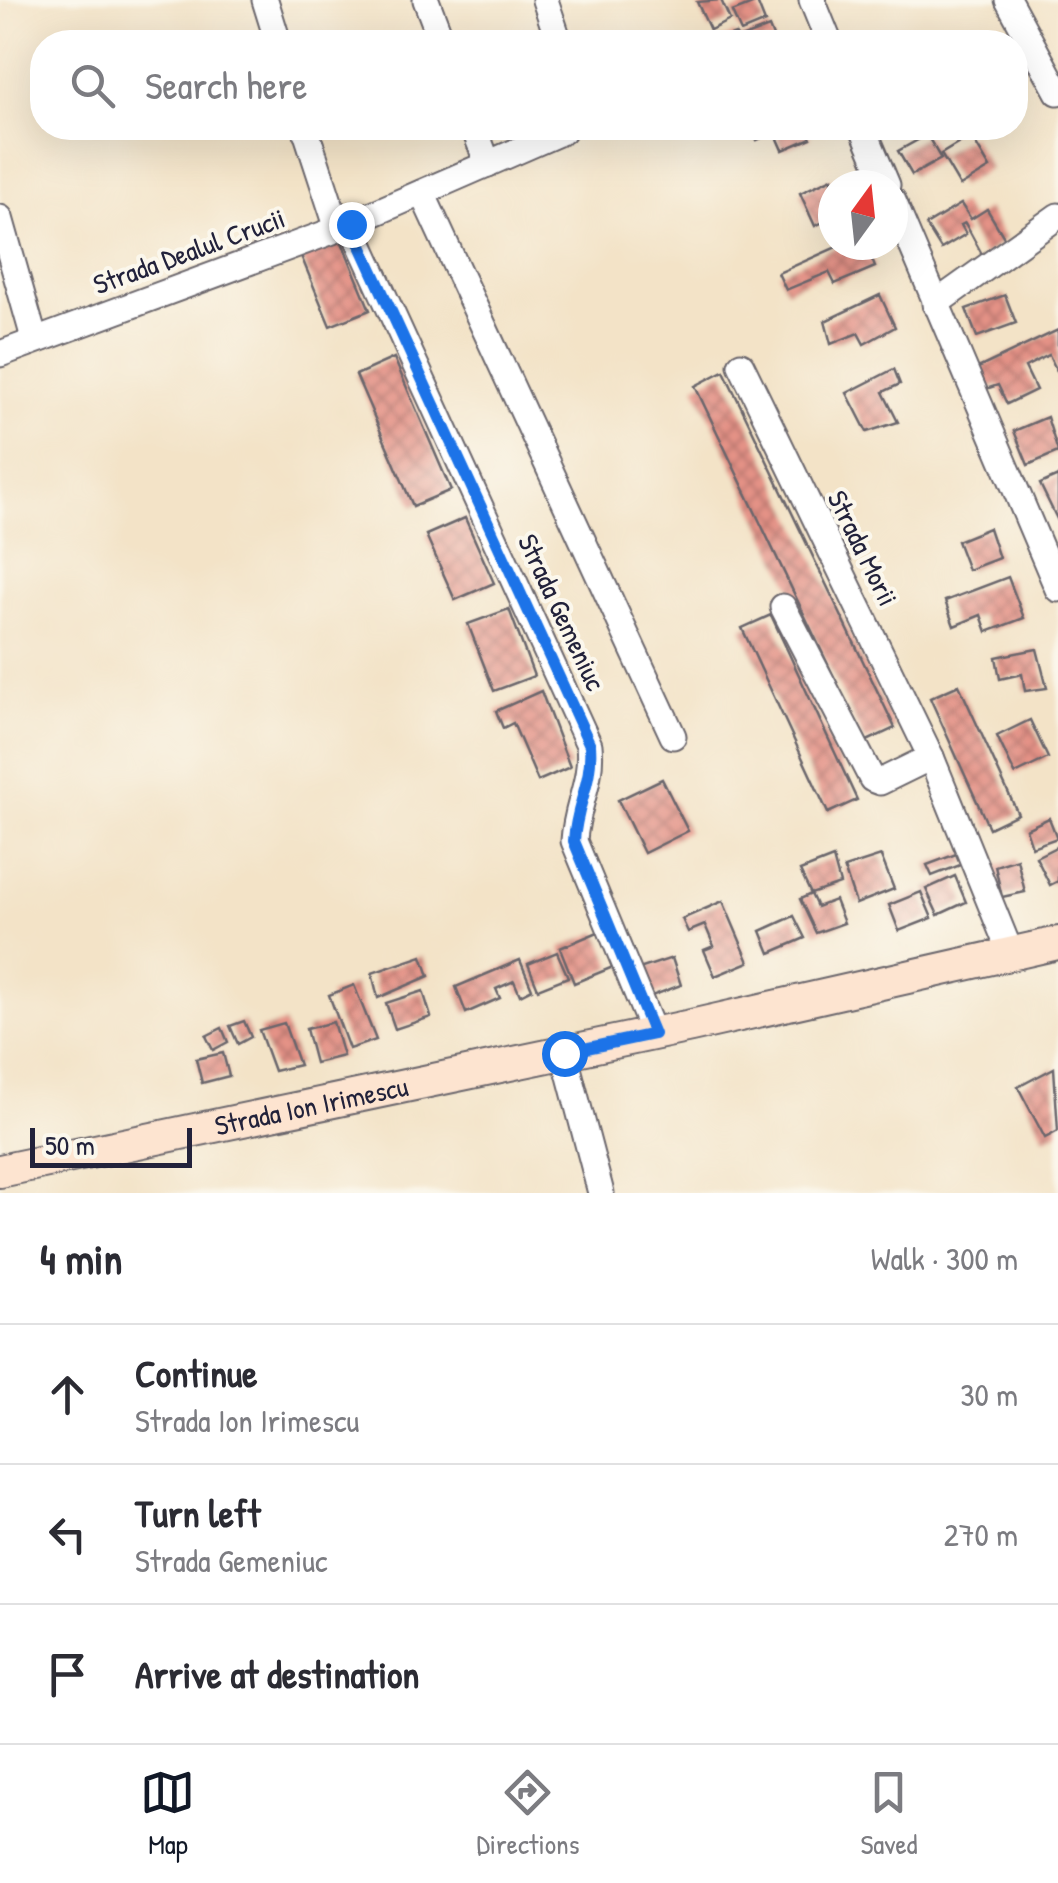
<!DOCTYPE html>
<meta charset="utf-8">
<style>
:root{--surface:#fff;--page:#f7f7f7;--text:#2b2b33;--muted:#7c7c81;--line:#e1e1e2;--accent:#111827}
body{margin:0;font-family:"Patrick Hand",sans-serif;background:var(--page);color:var(--text)}
.compass{position:absolute;left:818px;top:170px;width:90px;height:90px;border-radius:50%;background:var(--surface);box-shadow:0 10px 40px #0002;rotate:15deg}
.scale{position:absolute;left:30px;bottom:25px;width:162px;box-sizing:border-box;padding-left:10px;border:5px solid #22223b;border-top:0;font-size:28px;line-height:35px;white-space:nowrap;color:#22223b;-webkit-text-stroke:8px #fbf7ec;paint-order:stroke}
.stop{position:absolute;width:30px;height:30px;margin:-22px;border:8px solid #1a73e8;border-radius:50%;background:#fff}
.stop.end{background:#1a73e8;border-color:#fff;box-shadow:0 2px 10px #0008}
.list{margin:0;padding:0;list-style:none}
h2{display:flex;justify-content:space-between;align-items:center;height:130px;margin:0;padding:0 40px;font-size:42px}
h2 small{font-size:32px;font-weight:400;color:var(--muted)}
.list li{display:grid;grid-template-columns:65px 1fr auto;gap:30px;align-items:center;box-sizing:border-box;height:140px;padding:0 40px;border-top:2px solid var(--line)}
.list b{display:block;font-size:38px;white-space:nowrap}
.list p{margin:0;font-size:32px;white-space:nowrap;color:var(--muted)}
.list em{font-size:32px;font-style:normal;color:var(--muted)}
.icon{flex:none;width:55px;height:55px;fill:none;stroke:currentColor;stroke-width:2;stroke-linecap:round;stroke-linejoin:round}
.map{position:relative;flex:none;width:1058px;height:1193px;overflow:hidden}
.search{position:absolute;background:var(--surface);box-shadow:0 10px 40px #0002;left:30px;right:30px;top:30px;height:110px;display:flex;align-items:center;gap:25px;box-sizing:border-box;padding:0 35px;border-radius:40px;color:var(--muted);font-size:38px}
.sheet{height:550px;background:var(--surface)}
nav{display:flex;justify-content:space-around;align-items:center;box-sizing:border-box;height:140px;border-top:2px solid var(--line);background:var(--surface);font-size:28px;color:var(--muted)}
nav a{display:grid;justify-items:center;gap:5px}
nav .on{color:var(--accent)}
.map>svg:first-child{display:block}
.building{fill:url(#building-cross-hatch)}
.lines{fill:none;stroke-linecap:round;stroke-linejoin:round}
.street-casing{stroke:#6b666c;stroke-width:29}
.secondary-casing{stroke:#6b666c;stroke-width:36}
.street{stroke:#fff;stroke-width:25}
.secondary{stroke:#fde4d0;stroke-width:32}
.route{stroke:#1a73e8;stroke-width:12}
.labels{text-anchor:middle;stroke-width:8;stroke-linejoin:round;paint-order:stroke}
.street-label{font-size:28px;fill:#22223b;stroke:#fbf7ec}
</style>
<div class="map">
<svg width="1058" height="1193" viewBox="0 0 1058 1193">
<defs>
<pattern id="building-cross-hatch" width="8" height="8" patternUnits="userSpaceOnUse" patternTransform="scale(2.5)"><rect width="8" height="8" fill="#e49286"/><path d="M0 0l8 8M0 8l8-8" fill="none" stroke="#b8776f"/></pattern>
</defs>
<rect width="100%" height="100%" fill="#fbf7ec"/>
<filter id="ink" filterUnits="userSpaceOnUse"><feTurbulence type="fractalNoise" baseFrequency=".01" numOctaves="2"/><feDisplacementMap in="SourceGraphic" scale="20" xChannelSelector="R" yChannelSelector="G"/><feConvolveMatrix kernelMatrix="1 2 1 2 8 2 1 2 1" color-interpolation-filters="sRGB"/></filter>
<filter id="wash" filterUnits="userSpaceOnUse"><feTurbulence type="fractalNoise" baseFrequency=".0048" numOctaves="4" result="noise"/><feDisplacementMap in="SourceGraphic" scale="40" xChannelSelector="R" yChannelSelector="G"/><feGaussianBlur stdDeviation="2.25" result="paint"/><feColorMatrix in="noise" values="0 0 0 0 0 0 0 0 0 0 0 0 0 0 0 0 0 1.4 0 .05"/><feComposite in="paint" operator="in"/></filter>
<g filter="url(#wash)">
<rect width="100%" height="100%" fill="#f3e3c7"/>
<g id="blocks">
<g class="building">
<path d="M721,0L730,20L710,30L697,2Z"/>
<path d="M757,2L765,22L741,32L732,12Z"/>
<path d="M769,27L775,42H715L735,34L738,39Z"/>
<path d="M751,128H806L811,138L783,150L775,132L757,140Z"/>
<path d="M927,135L941,159L912,175L898,151Z"/>
<path d="M971,136L990,168L960,186L941,154Z"/>
<path d="M832,178L833,217L815,226L800,193Z"/>
<path d="M961,204L971,219L987,209L1005,239L983,256L965,223L961,225L966,234L941,249L926,225Z"/>
<path d="M339,235L370,310L330,326L299,251Z"/>
<path d="M841,245H866L875,267L835,284L829,272L786,290L778,273Z"/>
<path d="M880,295L895,327L864,344L858,333L831,344L825,321Z"/>
<path d="M1005,295L1016,323L977,337L966,309Z"/>
<path d="M1058,330V373L1049,355L1025,367L1036,390L1007,404L998,385L986,389L978,368Z"/>
<path d="M394,358L451,490L413,506L356,375Z"/>
<path d="M894,369L900,384L883,392L898,422L867,432L847,393Z"/>
<path d="M724,371L895,728L865,742L695,386Z"/>
<path d="M1047,417L1058,452L1028,465L1014,431Z"/>
<path d="M1058,476V521L1040,484Z"/>
<path d="M465,518L494,583L455,600L426,535Z"/>
<path d="M989,528L999,558L968,570L957,541Z"/>
<path d="M1008,577L1024,618L987,632L981,615L954,626L945,601Z"/>
<path d="M509,609L534,676L494,691L468,624Z"/>
<path d="M771,615L857,800L828,813L742,628Z"/>
<path d="M1037,649L1047,688L1025,691L1022,674L1000,679L996,657Z"/>
<path d="M959,685L1018,814L989,828L930,698Z"/>
<path d="M541,691L570,767L538,781L513,723L503,728L496,711Z"/>
<path d="M1030,720L1048,758L1015,774L997,736Z"/>
<path d="M662,779L688,831L644,853L618,800Z"/>
<path d="M1049,818L1057,838L1032,847L1026,829Z"/>
<path d="M1058,846V881L1050,885L1036,857Z"/>
<path d="M964,851L968,862L932,876L927,865Z"/>
<path d="M881,856L894,889L856,904L844,868Z"/>
<path d="M833,858L840,884L811,894L800,871Z"/>
<path d="M1017,859L1025,892L1002,897L995,866Z"/>
<path d="M955,876L966,902L938,915L926,889Z"/>
<path d="M921,892L932,918L899,931L889,905Z"/>
<path d="M811,894L817,907L835,900L844,923L816,933L800,899Z"/>
<path d="M723,901L749,962L715,976L704,950L714,946L705,925L688,932L682,919Z"/>
<path d="M794,916L805,938L770,953L761,931Z"/>
<path d="M598,932L613,967L574,983L560,948Z"/>
<path d="M557,952L568,977L538,989L528,964Z"/>
<path d="M422,956L429,976L378,998L372,973Z"/>
<path d="M672,958L681,985L649,997L639,969Z"/>
<path d="M520,960L532,989L520,995L514,981L496,989L500,998L466,1013L456,987Z"/>
<path d="M354,985L376,1040L349,1049L329,995Z"/>
<path d="M423,991L431,1017L395,1029L386,1003Z"/>
<path d="M244,1021L251,1037L238,1044L230,1026Z"/>
<path d="M333,1022L343,1056L315,1063L306,1029Z"/>
<path d="M284,1023L299,1065L274,1071L259,1030Z"/>
<path d="M222,1028L228,1042L213,1050L206,1036Z"/>
<path d="M223,1053L229,1076L202,1083L196,1059Z"/>
<path d="M1054,1068L1058,1131L1045,1138L1018,1087Z"/>
</g>
</g>
</g>
<g filter="url(#ink)">
<use href="#blocks" fill-opacity="0" stroke="#6b666c" stroke-width="2.5"/>
<g class="lines">
<g class="street-casing">
<g id="street">
<path d="M265,0L278,42"/>
<path d="M426,0L442,42"/>
<path d="M545,0L559,42"/>
<path d="M812,0L829,42"/>
<path d="M1008,0L1058,92"/>
<path d="M305,128L338,229"/>
<path d="M474,128L488,164"/>
<path d="M863,128L887,185"/>
<path d="M422,193L673,736"/>
<path d="M893,201L1058,589"/>
<path d="M0,218L34,338"/>
<path d="M351,224L589,745C593,782 576,804 574,841L654,1034"/>
<path d="M935,304L1058,216"/>
<path d="M0,354L338,229L563,131"/>
<path d="M741,365L931,757L1011,954"/>
<path d="M783,607L872,779L880,782L931,757"/>
<path d="M564,1053L601,1193"/>
</g>
</g>
<g class="secondary-casing">
<g id="secondary">
<path id="s1" d="M0,1171L691,1026L1058,943"/>
</g>
</g>
<use href="#street" class="street"/>
<use href="#secondary" class="secondary"/>
</g>
</g>
<g class="lines" filter="url(#ink)">
<path class="route" d="M351,224L590,745C593,782 576,804 574,841L654,1034L564,1053"/>
</g>
<g class="labels">
<g class="street-label">
<text transform="translate(189 251) rotate(-20)" y="10">Strada Dealul Crucii</text>
<text transform="translate(863 548) rotate(64)" y="10">Strada Morii</text>
<text transform="translate(562 612) rotate(65)" y="10">Strada Gemeniuc</text>
<text dy="10" stroke="none"><textPath href="#s1" startOffset="318">Strada Ion Irimescu</textPath></text>
</g>
</g>
</svg>
<svg class="compass" viewBox="-18 -18 36 36"><path d="M0-13l5 13h-10z" fill="#e53935"/><path d="M0 13l5-13h-10z" fill="#7c7c81"/></svg>
<div class="scale">50 m</div>
<div class="stop" style="left:564px;top:1053px"></div>
<div class="stop end" style="left:351px;top:224px"></div>
<div class="search"><svg class="icon" aria-label="search" viewBox="0 0 24 24"><circle cx="10" cy="10" r="6"/><path d="M15 15l6 6"/></svg>Search here</div>
</div>
<section class="sheet">
<h2>4 min<small>Walk · 300 m</small></h2>
<ul class="list">
<li><svg class="icon" aria-label="ahead" viewBox="0 0 24 24"><path d="M12 20V5M6 11l6-6 6 6"/></svg><div><b>Continue</b><p>Strada Ion Irimescu</p></div><em>30 m</em></li>
<li><svg class="icon" aria-label="left" viewBox="0 0 24 24"><path d="M17 20v-9H6M10 6l-5 5 5 5"/></svg><div><b>Turn left</b><p>Strada Gemeniuc</p></div><em>270 m</em></li>
<li><svg class="icon" aria-label="arrive" viewBox="0 0 24 24"><path d="M6 21V4h12l-3 4 3 4H6"/></svg><div><b>Arrive at destination</b></div></li>
</ul>
</section>
<nav>
<a class="on"><svg class="icon" aria-label="map" viewBox="0 0 24 24"><path d="M3 6l6-2 6 2 6-2v14l-6 2-6-2-6 2zM9 4v14M15 6v14"/></svg>Map</a>
<a><svg class="icon" aria-label="directions" viewBox="0 0 24 24"><path d="M12 3l9 9-9 9-9-9zM9 14v-3h6M13 9l2 2-2 2"/></svg>Directions</a>
<a><svg class="icon" aria-label="saved" viewBox="0 0 24 24"><path d="M7 4h10v16l-5-4-5 4z"/></svg>Saved</a>
</nav>
